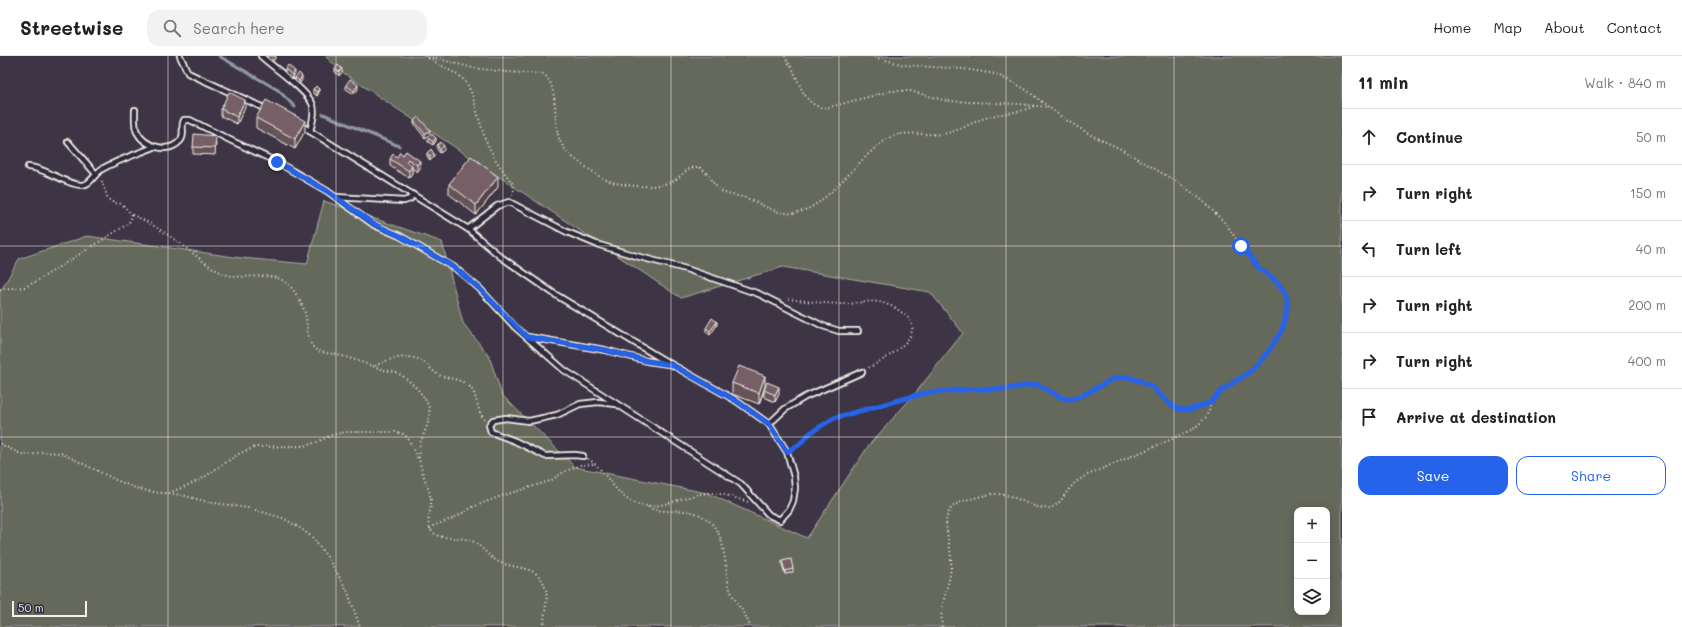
<!DOCTYPE html>
<meta charset="utf-8">
<style>
:root{--surface:#fff;--page:#f2f2f2;--text:#202124;--muted:#757577;--line:#e0e0e0;--accent:#2563eb}
body{margin:0;font-family:Mali,sans-serif;background:var(--page);color:var(--text)}
.controls{position:absolute;right:12px;bottom:12px;display:grid;overflow:hidden;border-radius:8px;box-shadow:0 2px 10px #0003}
.controls button{width:36px;height:36px;display:grid;place-items:center;padding:0;border:0;border-bottom:1px solid var(--line);background:var(--surface);color:var(--text);font:20px sans-serif}
.scale{position:absolute;left:12px;bottom:10px;width:75px;box-sizing:border-box;padding-left:4px;border:2px solid #f4f1e8;border-top:0;font-size:11px;line-height:14px;white-space:nowrap;color:#f4f1e8;-webkit-text-stroke:3px #2f2a3d;paint-order:stroke}
.stop{position:absolute;width:12px;height:12px;margin:-9px;border:3px solid #2563eb;border-radius:50%;background:#fff}
.stop.end{background:#2563eb;border-color:#fff;box-shadow:0 1px 4px #0008}
.list{margin:0;padding:0;list-style:none}
h2{display:flex;justify-content:space-between;align-items:center;height:52px;margin:0;padding:0 16px;font-size:17px}
h2 small{font-size:13px;font-weight:400;color:var(--muted)}
.list li{display:grid;grid-template-columns:26px 1fr auto;gap:12px;align-items:center;box-sizing:border-box;height:56px;padding:0 16px;border-top:1px solid var(--line)}
.list b{display:block;font-size:15px;white-space:nowrap}
.list em{font-size:13px;font-style:normal;color:var(--muted)}
.actions{display:flex;gap:8px;padding:12px 16px}
.actions a{flex:1;padding:9px 0;border:1px solid var(--accent);border-radius:12px;text-align:center;font-size:14px;color:var(--accent)}
.actions .main{background:var(--accent);color:#fff}
.icon{flex:none;width:22px;height:22px;fill:none;stroke:currentColor;stroke-width:2;stroke-linecap:round;stroke-linejoin:round}
.map{position:relative;flex:none;width:1342px;height:571px;overflow:hidden}
header{display:flex;align-items:center;gap:24px;box-sizing:border-box;height:56px;padding:0 20px;background:var(--surface);border-bottom:1px solid var(--line)}
header strong{font-size:19px}
nav{display:flex;gap:22px;margin-inline-start:auto;font-size:14px}
.search{width:280px;height:36px;background:var(--page);display:flex;align-items:center;gap:10px;box-sizing:border-box;padding:0 14px;border-radius:12px;color:var(--muted);font-size:15px}
main{display:flex}
aside{flex:1;background:var(--surface)}
.map>svg:first-child{display:block}
.green{fill:#65695c;stroke:#acada2;fill-rule:evenodd}
.lines{fill:none;stroke-linecap:round;stroke-linejoin:round}
.stream{stroke:#9199a5;stroke-width:3}
.lane-casing{stroke:#f4f1e8;stroke-width:8}
.path{stroke:#f4f1e8;stroke-width:2;stroke-dasharray:1 3;stroke-linecap:butt}
.lane{stroke:#2f2a3d;stroke-width:4.5}
.wall{fill:#665259;stroke:#f4f1e8}
.shaded-wall{fill:#534248;stroke:#f4f1e8}
.building{fill:#775f67;stroke:#f4f1e8}
.route{stroke:#2563eb;stroke-width:5}
.grid{fill:none;stroke:#f4f1e8;stroke-width:1;stroke-opacity:0.55}
</style>
<header>
<strong>Streetwise</strong>
<div class="search"><svg class="icon" aria-label="search" viewBox="0 0 24 24"><circle cx="10" cy="10" r="6"/><path d="M15 15l6 6"/></svg>Search here</div>
<nav><a>Home</a><a>Map</a><a>About</a><a>Contact</a></nav>
</header>
<main>
<div class="map">
<svg width="1342" height="571" viewBox="0 0 1342 571">
<rect width="100%" height="100%" fill="#3d3545"/>
<filter id="ink" filterUnits="userSpaceOnUse"><feTurbulence type="fractalNoise" baseFrequency=".025" numOctaves="2"/><feDisplacementMap in="SourceGraphic" scale="8" xChannelSelector="R" yChannelSelector="G"/><feConvolveMatrix kernelMatrix="1 2 1 2 8 2 1 2 1" color-interpolation-filters="sRGB"/></filter>
<g filter="url(#ink)">
<path class="green" d="M325,0H1342V571H0V236L19,203L87,180L241,202L307,208L324,145L442,186L463,267L489,300L502,339L575,411L707,437L807,482L869,389L913,340L963,277L930,236L783,211L681,242L342,16ZM1297,454H1327V556H1297Z"/>
<g class="lines">
<g class="stream">
<path d="M219,0L278,34L295,51"/>
<path d="M323,58L399,90"/>
</g>
<g class="lane-casing">
<g id="lane">
<path d="M180,0L188,17L266,53"/>
<path d="M261,0C274,12 304,32 312,47C316,55 312,67 310,75"/>
<path d="M135,54C135,60 134,70 137,76C145,91 168,98 180,85C186,79 180,71 184,64H190L232,85L277,106L327,135L374,169L400,180L455,212L480,233L515,271L564,314L741,428L769,459L780,464L789,454L793,445L795,432L794,421L787,396L769,368L735,344L660,302L556,239L501,201L468,173L300,69"/>
<path d="M68,86L96,118"/>
<path d="M28,111C47,112 66,129 81,129C90,130 95,117 102,113C118,104 137,98 154,91"/>
<path d="M336,141L404,145L410,143L412,138"/>
<path d="M468,173L497,150L509,146L567,176L596,188L636,200L686,213L759,238L823,270L839,275H858"/>
<path d="M528,281L605,294L647,305L668,308"/>
<path d="M769,368L785,353L805,341L862,316"/>
<path d="M583,400L575,399L545,400L515,385L491,376L489,369L493,364L506,362L529,365L557,359L580,348L598,346L616,348"/>
</g>
</g>
<g class="path">
<path d="M425,0L461,21L467,28L472,38L485,83L495,103L512,127L514,132L513,141"/>
<path d="M785,0C787,5 790,9 793,14C801,30 805,51 826,52L891,35H910L947,45L1018,48L1047,51"/>
<path d="M428,2H435L473,12L507,16L543,18C560,29 552,67 560,85C566,99 583,109 596,118C612,131 654,134 673,125C680,122 687,111 696,111C707,111 712,129 720,134C728,140 737,139 746,142C761,147 776,159 792,157C828,155 858,98 891,81C906,74 926,80 943,78C960,75 975,64 992,60C1006,56 1021,57 1034,50"/>
<path d="M132,159C150,166 167,178 182,189C196,199 209,212 225,218C246,226 273,212 290,230C297,238 302,248 305,257C308,268 306,285 315,293C322,298 331,297 338,299C354,303 369,309 384,314C388,315 393,315 397,317C409,323 423,337 428,349C433,361 424,376 420,388C415,408 428,425 431,444C432,454 425,465 431,474C438,485 458,480 470,484C482,489 488,501 499,506C516,514 538,508 545,531C550,544 542,557 545,571"/>
<path d="M0,233L25,231L35,226L128,168L131,163L132,159L122,148L114,147L108,143L101,123"/>
<path d="M788,243C807,245 826,248 846,248C857,248 867,244 879,246C889,248 898,253 906,260C929,280 883,304 868,312"/>
<path d="M375,310C386,303 410,297 422,305C429,309 433,317 441,320C451,323 462,323 470,331C478,340 476,354 485,364"/>
<path d="M0,388L21,398L31,399L41,396L61,397L116,424L135,432L153,436L182,439L208,446L248,452L283,462L300,472L312,481L328,502L347,534L360,571"/>
<path d="M792,393L800,388L810,377L834,362L925,337L972,333H1006L1036,328L1062,342L1071,343L1083,339L1113,323L1127,321L1138,324L1152,331L1170,348L1178,353L1188,354L1199,351L1210,347L1220,336L1252,314L1268,296L1281,274L1288,252L1286,238L1277,226L1259,212L1241,190L1226,168L1202,144L1179,127L1121,93L1091,79L1063,62L1025,33L996,18L964,13L904,9L870,0"/>
<path d="M588,403C607,414 614,440 637,448C660,456 685,438 709,437C722,437 735,442 748,446"/>
<path d="M169,437L200,424L240,397L256,391L304,390L317,386L332,379L346,376H395L403,378L408,382L418,403"/>
<path d="M648,451C663,459 682,451 698,458C730,472 722,508 730,533C735,547 746,557 750,571"/>
<path d="M430,473L433,470L454,462L473,451L501,440L550,425L564,416L580,409L595,408"/>
<path d="M942,571C939,548 949,533 951,511C954,484 929,452 970,443C979,441 991,437 1000,438C1016,439 1036,455 1050,452C1061,449 1065,436 1073,429C1076,425 1081,423 1085,420L1172,383L1195,372L1206,361L1210,353V347"/>
</g>
<use href="#lane" class="lane"/>
</g>
<g class="wall">
<path d="M267,0H276V1L272,6L267,1Z"/>
<path d="M285,13L295,18L292,23L285,17Z"/>
<path d="M335,13L342,16L339,20L335,16Z"/>
<path d="M295,22L302,24L299,28L295,25Z"/>
<path d="M346,29L358,33L354,38L346,33Z"/>
<path d="M313,33L319,36L317,40L313,37Z"/>
<path d="M245,51L237,68L221,60V53Z"/>
<path d="M256,62L305,75L295,93L256,72Z"/>
<path d="M414,65L430,78L425,82L414,68Z"/>
<path d="M428,82L436,85L433,89L428,86Z"/>
<path d="M216,87L215,99L193,98V91Z"/>
<path d="M437,89L444,94L440,97L437,93Z"/>
<path d="M406,95L420,112L417,116L412,112V117L409,122L390,110V103L403,99Z"/>
<path d="M427,97L434,101L430,105L427,100Z"/>
<path d="M449,128L498,131L476,159L449,138Z"/>
<path d="M717,269L710,279L706,276V272Z"/>
<path d="M732,327L765,330L779,338L775,346L764,341V335L759,348L732,338Z"/>
<path d="M782,505L793,516L785,518L782,508Z"/>
</g>
<g class="shaded-wall">
<path d="M274,0H276V1L272,6V2Z"/>
<path d="M342,13V16L339,20V16Z"/>
<path d="M295,15V18L292,23V19Z"/>
<path d="M302,20V24L299,28V25Z"/>
<path d="M358,29V33L354,38V35Z"/>
<path d="M319,33V36L317,40V36Z"/>
<path d="M245,44V51L237,68V61Z"/>
<path d="M305,65V75L295,93V83Z"/>
<path d="M430,74V78L425,82V78Z"/>
<path d="M436,82V85L433,89V86Z"/>
<path d="M444,90V94L440,97V94Z"/>
<path d="M434,98V101L430,105V101Z"/>
<path d="M420,105V112L417,116V109Z"/>
<path d="M412,110V117L409,122V115Z"/>
<path d="M498,121V131L476,159V149Z"/>
<path d="M717,266V269L710,279V275Z"/>
<path d="M765,320V330L759,348V337Z"/>
<path d="M779,331V338L775,346V339Z"/>
<path d="M793,513V516L785,518V515Z"/>
</g>
<g class="building">
<path d="M288,9L295,15L292,19L285,13Z"/>
<path d="M338,9L342,13L339,16L335,13Z"/>
<path d="M299,17L302,20L299,25L295,22Z"/>
<path d="M350,23L358,29L354,35L346,29Z"/>
<path d="M316,30L319,33L317,36L313,33Z"/>
<path d="M229,36L245,44L237,61L221,53Z"/>
<path d="M266,44L305,65L295,83L256,62Z"/>
<path d="M418,61L430,74L425,78L414,65Z"/>
<path d="M194,78L216,80L215,92L193,91Z"/>
<path d="M432,78L436,82L433,86L428,82Z"/>
<path d="M441,86L444,90L440,94L437,89Z"/>
<path d="M431,93L434,98L430,101L427,97Z"/>
<path d="M406,95L420,105L417,109L408,103L406,106L412,110L409,115L390,103L393,98L397,101L400,96L403,99Z"/>
<path d="M471,100L498,121L476,149L449,128Z"/>
<path d="M712,262L717,266L710,275L706,272Z"/>
<path d="M739,310L765,320L759,337L732,327Z"/>
<path d="M767,326L779,331L775,339L764,334Z"/>
<path d="M791,503L793,513L785,515L782,505Z"/>
</g>
</g>
<g class="lines" filter="url(#ink)">
<path class="route" d="M277,106L327,135L374,168L400,180L455,212L480,233L527,281L605,294L647,305L672,309L735,344L769,368L787,396L800,388L810,377L834,362L925,337L972,333H1006L1036,328L1062,342L1071,343L1083,339L1113,323L1127,321L1138,324L1152,331L1170,348L1178,353L1188,354L1210,347L1220,336L1252,314L1268,296L1282,274L1288,252L1286,238L1277,226L1259,212L1241,190"/>
</g>
<path class="grid" d="M168,0V571M336,0V571M503,0V571M671,0V571M839,0V571M1006,0V571M1174,0V571M0,190H1342M0,381H1342"/>
</svg>
<div class="controls">
<button>+</button>
<button>−</button>
<button><svg class="icon" aria-label="layers" viewBox="0 0 24 24"><path d="M12 4l9 5-9 5-9-5zM3 14l9 5 9-5"/></svg></button>
</div>
<div class="scale">50 m</div>
<div class="stop" style="left:1241px;top:190px"></div>
<div class="stop end" style="left:277px;top:106px"></div>
</div>
<aside>
<h2>11 min<small>Walk · 840 m</small></h2>
<ul class="list">
<li><svg class="icon" aria-label="ahead" viewBox="0 0 24 24"><path d="M12 20V5M6 11l6-6 6 6"/></svg><div><b>Continue</b></div><em>50 m</em></li>
<li><svg class="icon" aria-label="right" viewBox="0 0 24 24"><path d="M7 20v-9h11M14 6l5 5-5 5"/></svg><div><b>Turn right</b></div><em>150 m</em></li>
<li><svg class="icon" aria-label="left" viewBox="0 0 24 24"><path d="M17 20v-9H6M10 6l-5 5 5 5"/></svg><div><b>Turn left</b></div><em>40 m</em></li>
<li><svg class="icon" aria-label="right" viewBox="0 0 24 24"><path d="M7 20v-9h11M14 6l5 5-5 5"/></svg><div><b>Turn right</b></div><em>200 m</em></li>
<li><svg class="icon" aria-label="right" viewBox="0 0 24 24"><path d="M7 20v-9h11M14 6l5 5-5 5"/></svg><div><b>Turn right</b></div><em>400 m</em></li>
<li><svg class="icon" aria-label="arrive" viewBox="0 0 24 24"><path d="M6 21V4h12l-3 4 3 4H6"/></svg><div><b>Arrive at destination</b></div></li>
</ul>
<div class="actions"><a class="main">Save</a><a>Share</a></div>
</aside>
</main>
